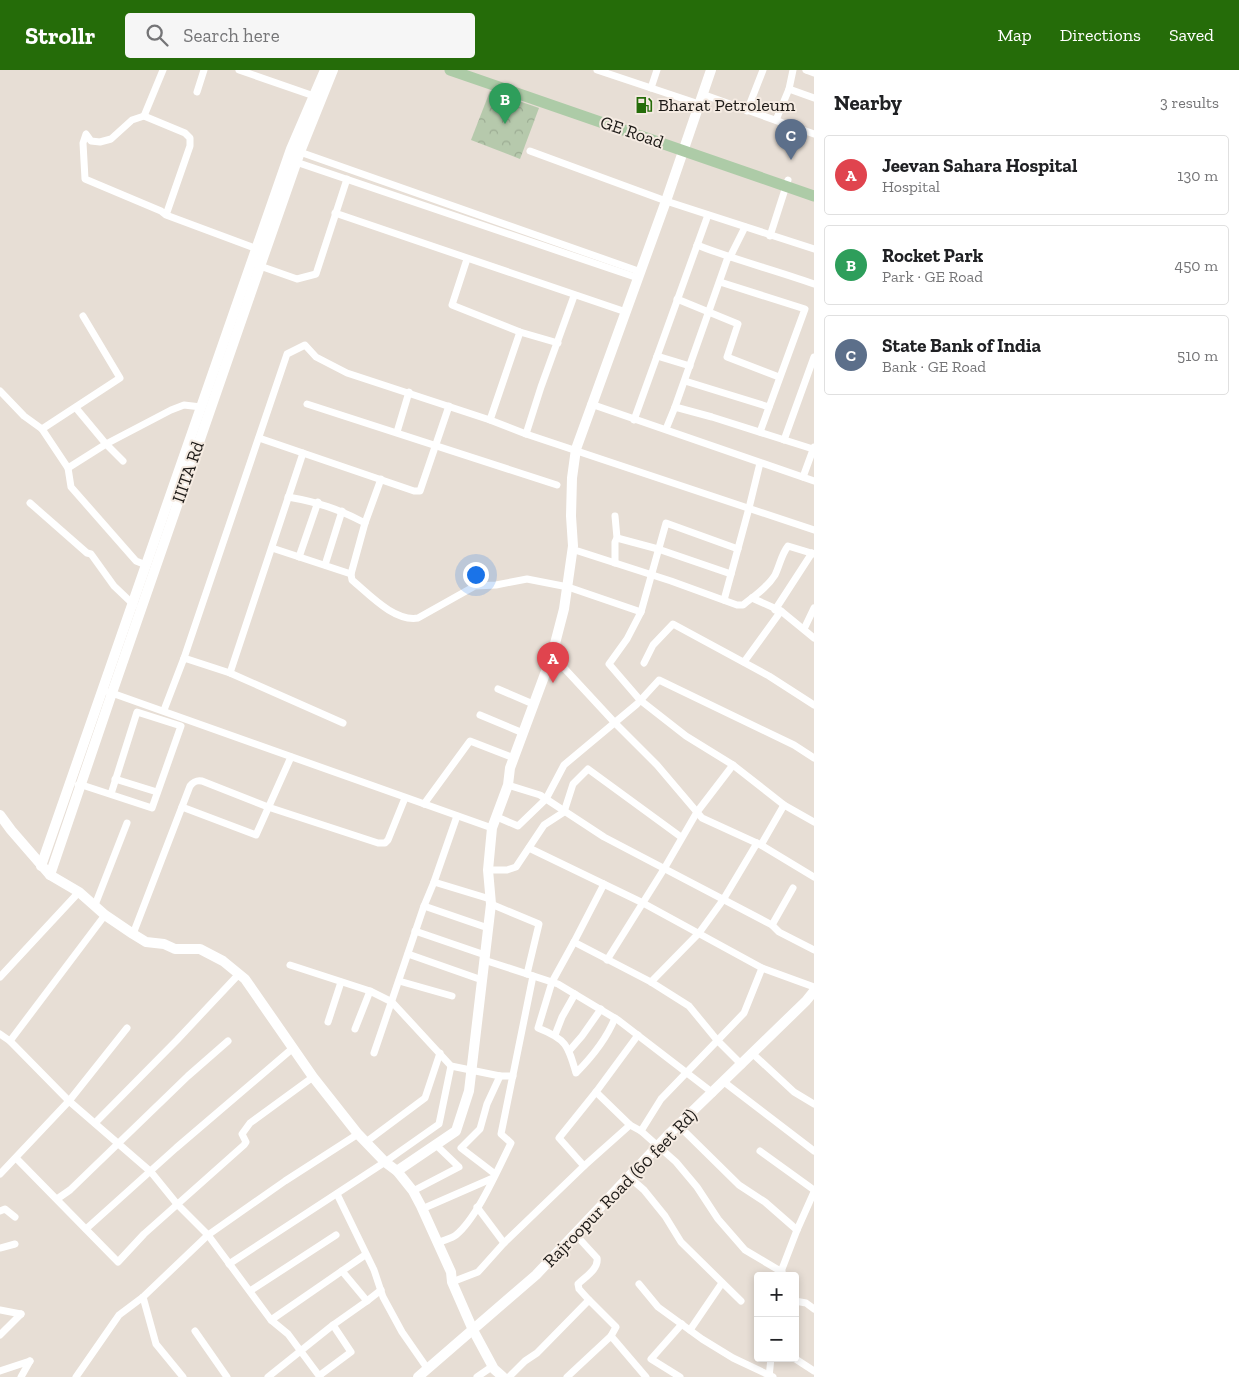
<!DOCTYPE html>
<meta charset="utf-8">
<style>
:root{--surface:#fff;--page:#f6f6f6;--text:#202124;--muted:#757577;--line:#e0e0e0;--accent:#256c09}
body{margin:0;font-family:"Zilla Slab",serif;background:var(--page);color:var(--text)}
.controls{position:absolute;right:15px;bottom:15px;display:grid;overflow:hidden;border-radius:5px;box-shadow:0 2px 8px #0003}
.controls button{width:45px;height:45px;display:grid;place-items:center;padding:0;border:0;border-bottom:1px solid var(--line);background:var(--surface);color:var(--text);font:25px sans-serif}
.you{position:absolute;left:475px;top:504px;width:18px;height:18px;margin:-12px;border:4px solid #fff;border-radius:50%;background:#1a73e8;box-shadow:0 0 0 8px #1a73e833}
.badge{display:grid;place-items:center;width:32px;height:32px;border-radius:50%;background:var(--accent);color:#fff;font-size:16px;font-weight:700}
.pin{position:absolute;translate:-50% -41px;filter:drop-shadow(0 1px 2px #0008)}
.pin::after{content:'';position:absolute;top:26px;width:18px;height:15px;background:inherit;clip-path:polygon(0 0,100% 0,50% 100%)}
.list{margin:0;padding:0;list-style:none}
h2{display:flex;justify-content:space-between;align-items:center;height:65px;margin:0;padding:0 20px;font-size:21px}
h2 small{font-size:16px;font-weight:400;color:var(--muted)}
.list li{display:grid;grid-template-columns:32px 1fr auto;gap:15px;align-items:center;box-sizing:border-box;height:80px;margin:0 10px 10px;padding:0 10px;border:1px solid var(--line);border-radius:5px}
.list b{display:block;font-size:19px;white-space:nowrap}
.list p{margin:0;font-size:16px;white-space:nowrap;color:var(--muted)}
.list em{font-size:16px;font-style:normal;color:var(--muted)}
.icon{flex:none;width:28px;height:28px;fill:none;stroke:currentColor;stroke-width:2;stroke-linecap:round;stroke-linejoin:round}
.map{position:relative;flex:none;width:814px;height:1307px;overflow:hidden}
header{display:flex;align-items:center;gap:30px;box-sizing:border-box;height:70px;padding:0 25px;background:var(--accent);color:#fff}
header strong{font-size:24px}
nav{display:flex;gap:28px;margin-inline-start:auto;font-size:18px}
.search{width:350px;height:45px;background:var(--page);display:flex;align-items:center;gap:12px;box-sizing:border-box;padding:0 18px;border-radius:5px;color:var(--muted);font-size:19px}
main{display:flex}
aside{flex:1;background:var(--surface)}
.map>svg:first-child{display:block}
.forest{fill:url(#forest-crowns)}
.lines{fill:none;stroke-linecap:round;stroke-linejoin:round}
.street{stroke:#fff;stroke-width:7}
.secondary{stroke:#fff;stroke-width:10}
.primary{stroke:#adcba7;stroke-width:11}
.labels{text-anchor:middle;stroke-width:4;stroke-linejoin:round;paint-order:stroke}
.poi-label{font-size:18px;fill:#1c1916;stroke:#f5ebe2;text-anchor:start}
.street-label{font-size:18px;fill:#1c1916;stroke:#f5ebe2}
</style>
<header>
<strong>Strollr</strong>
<div class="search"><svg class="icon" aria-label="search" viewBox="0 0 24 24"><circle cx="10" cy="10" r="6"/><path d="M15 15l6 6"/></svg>Search here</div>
<nav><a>Map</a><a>Directions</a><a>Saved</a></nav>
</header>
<main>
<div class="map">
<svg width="814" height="1307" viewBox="0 0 814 1307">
<defs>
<pattern id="forest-crowns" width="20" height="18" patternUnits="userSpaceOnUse" patternTransform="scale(1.25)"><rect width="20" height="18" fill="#b6c9ac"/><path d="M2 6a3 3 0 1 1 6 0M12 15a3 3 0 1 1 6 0" fill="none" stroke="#9cac93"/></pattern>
</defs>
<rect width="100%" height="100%" fill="#e7ded5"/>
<path class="forest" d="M490,21L539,38L520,89L471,70Z"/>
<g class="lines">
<g class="street">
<path d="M239,0L314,26"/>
<path d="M597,0L699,34"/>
<path d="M806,0L814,3"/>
<path d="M651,18L657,0"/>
<path d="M789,19L793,0"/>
<path d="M197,22L204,0"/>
<path d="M702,24L814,64"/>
<path d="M747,41L763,0"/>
<path d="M144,46L163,0"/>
<path d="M776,50L789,19L814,28"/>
<path d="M297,81L641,202"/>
<path d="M530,81L666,131L814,179"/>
<path d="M293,91L638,208"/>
<path d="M335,143L626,242"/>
<path d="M166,145L190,76V68L185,63L144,46L132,50L111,69L100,72L91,71L86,64L83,73L85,109L161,141L166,145L260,180"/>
<path d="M770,166L788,110"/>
<path d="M697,175C735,190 775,200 814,214"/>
<path d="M730,187L745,157"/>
<path d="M467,189L452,235L520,262L558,273"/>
<path d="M260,196L297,209L316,204L347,109"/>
<path d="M720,212L805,239L760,362"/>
<path d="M677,229L738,254L727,287L779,307"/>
<path d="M83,246L120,308L42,359L68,398L106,374L171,340L184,335L201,337"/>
<path d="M657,286L690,296"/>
<path d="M685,311L769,337"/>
<path d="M0,321L24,346L42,359"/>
<path d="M307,334L557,415"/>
<path d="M591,334L814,411"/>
<path d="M675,337L728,187"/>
<path d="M76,338L106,374L123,391"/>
<path d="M490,350L526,364L814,460"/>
<path d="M634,350L708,145"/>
<path d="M666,359L675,337L712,347L813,379"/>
<path d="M397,362L409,322"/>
<path d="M526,364L541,317L574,226"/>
<path d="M259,368L414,421H420L449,336"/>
<path d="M784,370L814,287"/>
<path d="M68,398L71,417L136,491L146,495"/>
<path d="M803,407L814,377"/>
<path d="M381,409L365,453L351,504L352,510C369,524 394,552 418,548L475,516L496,515L527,509L568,517L641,542"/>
<path d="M288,427C317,432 339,439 365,453"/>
<path d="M30,433L87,483L91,484L114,516L134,535"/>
<path d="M615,446L617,468L615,472V493"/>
<path d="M617,468L658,479L731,504"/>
<path d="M272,478L351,504"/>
<path d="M738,479L666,453L641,542L627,569L609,594L640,630L686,666L733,695L784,735L814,752"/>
<path d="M578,481L671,511L737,535H743C754,526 767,518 775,505C780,495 781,485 788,476L814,484"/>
<path d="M299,487L318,432"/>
<path d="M325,495L342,441"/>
<path d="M752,528L781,541L814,568"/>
<path d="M724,530L749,438L760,393"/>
<path d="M775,540L812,483"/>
<path d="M804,559L814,538"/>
<path d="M552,585L615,653L657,695L702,748L761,775L814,807"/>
<path d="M184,588L287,284L305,275L316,287L347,303L490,350L520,262"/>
<path d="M744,592L781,541"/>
<path d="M644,593L653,575L673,554L769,606L814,635"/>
<path d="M230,603L303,383"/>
<path d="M498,619L533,634"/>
<path d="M109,622L492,758"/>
<path d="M164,640L184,588L230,603L343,653"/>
<path d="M480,645L523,663"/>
<path d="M115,709L157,722"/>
<path d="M78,715H82L152,738L181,656L137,642L111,724"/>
<path d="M508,715L540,725L604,767L772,855L779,862L814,880"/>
<path d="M424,734L470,671L514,688"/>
<path d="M182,737L256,765L291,687"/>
<path d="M497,747L518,756L546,729L564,695L637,634L659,610L794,675L814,688"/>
<path d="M761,775L784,735"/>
<path d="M529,778L643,833L762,898L814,917"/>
<path d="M488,800H507L516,797L544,755L564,742L573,714L588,699L681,767"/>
<path d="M434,812L457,746"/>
<path d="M604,814L574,872L651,912L689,936L717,970L742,995"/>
<path d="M491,834L539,854L527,904"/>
<path d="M95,835L127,753"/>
<path d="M424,836L488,858"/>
<path d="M772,855L793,818"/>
<path d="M415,861L485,885"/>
<path d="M133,864L190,716C194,711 197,710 202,711L268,737L378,773H385L388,770L405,728"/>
<path d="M574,872L552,912L538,958C566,969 568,975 576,1003C592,987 606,970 615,948"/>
<path d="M408,884L482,910"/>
<path d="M484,890L558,914L618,950L713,1023"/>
<path d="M607,890L664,799L697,742L733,695"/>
<path d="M290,895L370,921L392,932L451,996L500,1006H513"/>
<path d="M0,907L79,822"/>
<path d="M399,911L452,926"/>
<path d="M651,912L699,863L723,830L757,773"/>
<path d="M328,952L341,912"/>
<path d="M355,959L370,921"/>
<path d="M0,964L10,971L69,1031L151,1102L177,1134L208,1165L271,1250L288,1264L320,1307"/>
<path d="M555,965L562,947L575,924"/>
<path d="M10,971L105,845"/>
<path d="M569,981L582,966L601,939"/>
<path d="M374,983L424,836L434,812L490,829"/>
<path d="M753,984L794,1022L814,1034"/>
<path d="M724,1012L814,1081"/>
<path d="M596,1022L630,1055L641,1061L676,1092L697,1117L718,1149L745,1180L782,1202"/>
<path d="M95,1053L177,970L239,904"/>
<path d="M678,1055L739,1115L765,1132L797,1160"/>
<path d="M641,1061L661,1029L744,943L762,898"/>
<path d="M366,1072L425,1028L440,983"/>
<path d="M760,1081L814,1120"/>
<path d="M16,1088L118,1192L144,1164L244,1075L246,1072L242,1064L250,1053L313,1007"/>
<path d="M584,1096L559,1068L596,1022L638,965"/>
<path d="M0,1104L69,1031L127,958"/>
<path d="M495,1104L461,1078L480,1059L487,1034L500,1006"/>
<path d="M629,1107L644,1120L665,1146L681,1172L741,1231"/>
<path d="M413,1121L459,1097L436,1075"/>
<path d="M337,1124L374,1200L383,1227L402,1262L427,1298"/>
<path d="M57,1129L70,1120L188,1006L228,971"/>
<path d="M477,1137L504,1173"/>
<path d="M422,1139L493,1108"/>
<path d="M0,1141L5,1139L15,1147"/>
<path d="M86,1159L176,1078L293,978"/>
<path d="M575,1164L597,1188C599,1199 585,1207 578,1214L579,1219L589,1230"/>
<path d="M438,1173C443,1170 451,1169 456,1165C477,1148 498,1099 511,1073L501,1064L533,906"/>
<path d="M0,1178L15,1174"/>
<path d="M229,1194L385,1092L439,1054L451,996"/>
<path d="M781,1206L782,1199L797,1160L814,1122"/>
<path d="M452,1212L478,1202L504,1173L584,1096L630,1055"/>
<path d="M639,1214L658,1237L702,1269L733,1288L773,1307"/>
<path d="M250,1221L336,1165"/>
<path d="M143,1227L156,1274L183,1307"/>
<path d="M367,1231L381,1220"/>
<path d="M795,1231L806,1233L814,1239"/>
<path d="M0,1240L21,1244"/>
<path d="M271,1250L365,1185"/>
<path d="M690,1260L722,1213"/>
<path d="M195,1261L227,1307"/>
<path d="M0,1265L21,1244"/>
<path d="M794,1288L814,1301"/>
<path d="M0,1301L30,1291"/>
<path d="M320,1305L351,1282L333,1255L367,1231L342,1201"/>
<path d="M21,1307L30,1291"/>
<path d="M76,1307L119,1245L143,1227L208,1165L285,1111L358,1064"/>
<path d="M268,1307L333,1255"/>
<path d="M477,1307L493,1296"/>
<path d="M509,1307L525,1291L537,1283L589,1230L616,1257L611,1266"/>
<path d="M567,1307L611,1266L646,1307"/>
<path d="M680,1307L651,1289L682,1254"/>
<path d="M769,1307L771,1288"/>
</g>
<g class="secondary">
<path d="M0,745L11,760L50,805L79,822L105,845L133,864L146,872L164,874L175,879H200L223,891L245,909L313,1007L358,1064L385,1092L397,1101L413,1121L421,1136L451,1202L452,1212L473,1260L494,1299L503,1307"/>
<path d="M41,796L291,79L325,0"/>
<path d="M50,805L112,623L265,182L300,82L333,0"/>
<path d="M397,1101L456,1061L469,1021L491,834L488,800L492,758L508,715L510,698L552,585L564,539L573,476L571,446L572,408L576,379L666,131L711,0"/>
<path d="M418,1307L536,1205L670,1063L806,931L814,921"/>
</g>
<path class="primary" d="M450,0L814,126"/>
</g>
<defs>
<g id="fuel-bare" transform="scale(1.35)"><path d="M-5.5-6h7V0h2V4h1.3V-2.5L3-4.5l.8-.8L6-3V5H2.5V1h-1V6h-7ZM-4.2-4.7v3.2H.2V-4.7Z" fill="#256c09" stroke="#f5ebe2" stroke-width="2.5" paint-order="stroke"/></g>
</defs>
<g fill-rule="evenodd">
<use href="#fuel-bare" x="644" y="35"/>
</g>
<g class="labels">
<g class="poi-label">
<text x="658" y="41">Bharat Petroleum</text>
</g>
<g class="street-label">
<text transform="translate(632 62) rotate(19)" y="6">GE Road</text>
<text transform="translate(188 402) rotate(-71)" y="6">IIITA Rd</text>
<text transform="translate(620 1118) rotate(-46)" y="6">Rajroopur Road (60 feet Rd)</text>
</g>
</g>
</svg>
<div class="controls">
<button>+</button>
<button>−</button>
</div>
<div class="you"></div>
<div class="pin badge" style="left:553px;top:613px;background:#e0444e">A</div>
<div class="pin badge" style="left:505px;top:54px;background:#2e9e5b">B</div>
<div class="pin badge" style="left:791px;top:90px;background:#5c6f8a">C</div>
</div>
<aside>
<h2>Nearby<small>3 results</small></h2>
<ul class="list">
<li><span class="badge" style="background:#e0444e">A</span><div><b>Jeevan Sahara Hospital</b><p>Hospital</p></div><em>130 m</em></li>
<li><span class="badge" style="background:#2e9e5b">B</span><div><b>Rocket Park</b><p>Park · GE Road</p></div><em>450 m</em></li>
<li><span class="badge" style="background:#5c6f8a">C</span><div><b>State Bank of India</b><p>Bank · GE Road</p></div><em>510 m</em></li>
</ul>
</aside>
</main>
